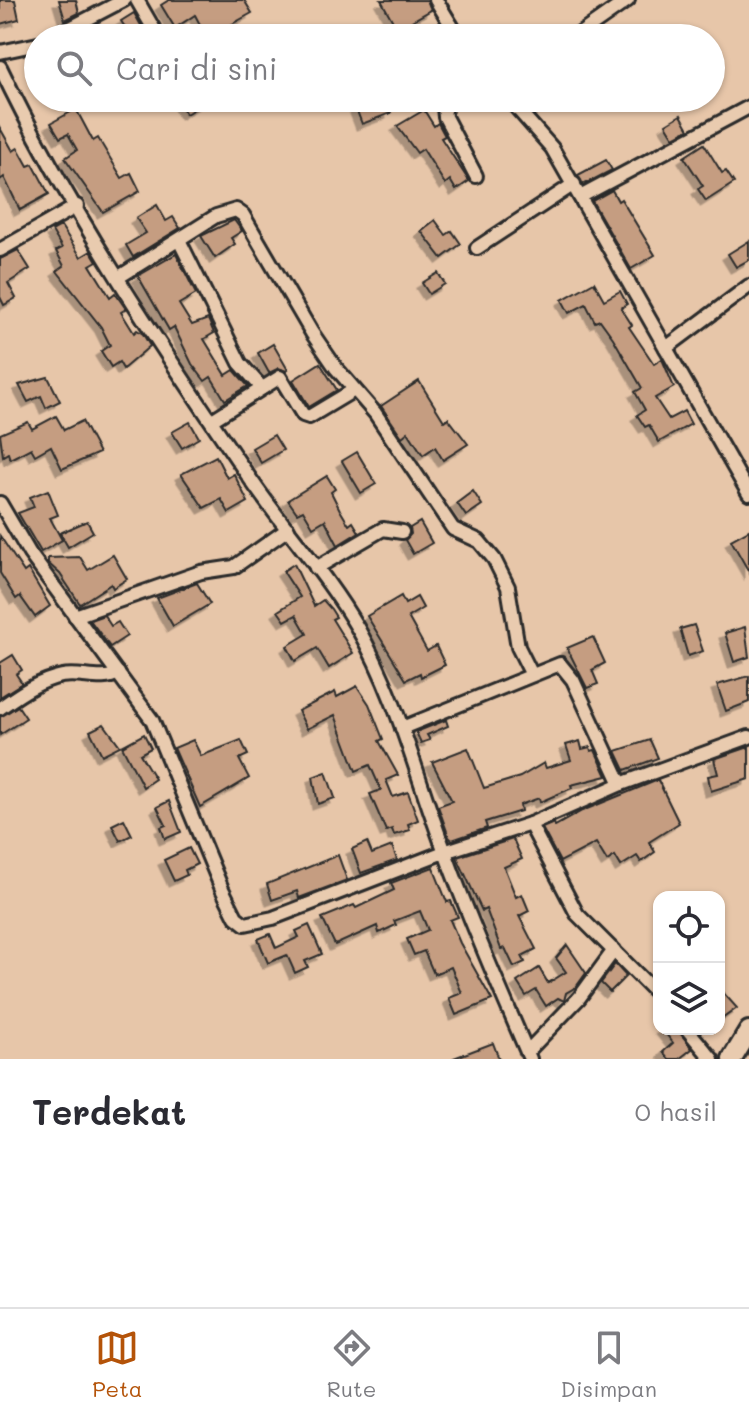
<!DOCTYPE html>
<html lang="id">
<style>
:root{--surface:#fff;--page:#f7f7f7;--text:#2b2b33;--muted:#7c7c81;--line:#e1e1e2;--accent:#b45309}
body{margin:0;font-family:Mali,sans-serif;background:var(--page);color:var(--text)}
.controls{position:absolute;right:24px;bottom:24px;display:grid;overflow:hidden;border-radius:16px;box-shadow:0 2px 6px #0004}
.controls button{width:72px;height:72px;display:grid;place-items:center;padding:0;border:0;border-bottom:2px solid var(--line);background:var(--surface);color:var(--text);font:40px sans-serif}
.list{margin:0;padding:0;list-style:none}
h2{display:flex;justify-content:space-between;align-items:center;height:104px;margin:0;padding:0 32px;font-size:34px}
h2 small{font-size:26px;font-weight:400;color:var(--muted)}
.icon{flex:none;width:44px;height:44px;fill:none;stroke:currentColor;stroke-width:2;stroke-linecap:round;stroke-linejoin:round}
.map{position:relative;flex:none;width:749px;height:1059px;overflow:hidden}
.search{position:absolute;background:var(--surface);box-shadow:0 2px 6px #0004;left:24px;right:24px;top:24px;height:88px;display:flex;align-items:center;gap:20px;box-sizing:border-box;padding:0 28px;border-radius:44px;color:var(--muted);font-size:30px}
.sheet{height:248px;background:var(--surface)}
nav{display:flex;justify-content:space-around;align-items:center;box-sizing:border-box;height:112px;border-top:2px solid var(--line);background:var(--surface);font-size:22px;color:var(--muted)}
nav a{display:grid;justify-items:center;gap:4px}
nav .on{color:var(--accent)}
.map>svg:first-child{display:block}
.building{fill:#c59d81;stroke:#2b2b2b;stroke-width:2;filter:url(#shadow)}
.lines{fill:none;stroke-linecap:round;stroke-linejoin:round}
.street-casing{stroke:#2b2b2b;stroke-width:18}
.secondary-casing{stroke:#2b2b2b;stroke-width:24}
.street{stroke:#e9cbaf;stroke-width:12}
.secondary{stroke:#e9cbaf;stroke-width:18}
</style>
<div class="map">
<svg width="749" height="1059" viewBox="0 0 749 1059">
<defs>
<filter id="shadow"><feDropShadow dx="-5.5" dy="5.5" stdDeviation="0" flood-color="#0004"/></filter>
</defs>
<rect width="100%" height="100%" fill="#e7c6a9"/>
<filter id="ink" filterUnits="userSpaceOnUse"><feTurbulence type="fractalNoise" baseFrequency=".0125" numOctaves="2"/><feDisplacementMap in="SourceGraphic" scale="16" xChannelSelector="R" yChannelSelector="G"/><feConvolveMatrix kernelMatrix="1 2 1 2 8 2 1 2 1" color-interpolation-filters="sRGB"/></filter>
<g filter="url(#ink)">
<g class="building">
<path d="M0,0H15L19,19L0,24Z"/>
<path d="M59,0H76L79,13L65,20Z"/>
<path d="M169,0H244L252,13L207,38L195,15L175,28L161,5Z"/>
<path d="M381,0H427L431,10L412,21L421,38H402Z"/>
<path d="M134,13L147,36L144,38H132L121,21Z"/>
<path d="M176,98H212L186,114Z"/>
<path d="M352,98H386L391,113L362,124Z"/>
<path d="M76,109L93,141L98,138L122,178L131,173L140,191L103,212L65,158L77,150L68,134L60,138L51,123Z"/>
<path d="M424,110L434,126L438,123L445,136L441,138L469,181L456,190L450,180L445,184L423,149L417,153L397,126Z"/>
<path d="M681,115L689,129L674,137L666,124Z"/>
<path d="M0,128L13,151L18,148L28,166L33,164L49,194L20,210L4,177L0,180Z"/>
<path d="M704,144L722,173L726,171L734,183L706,201L698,189L703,186L684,157Z"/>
<path d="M606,160L612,170L583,185L578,175Z"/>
<path d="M612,190L618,201L621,199L655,255L631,269L592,201Z"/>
<path d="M157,205L166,221L173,217L180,228L133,257L126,245L146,233L136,218Z"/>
<path d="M234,220L242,231L231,238L235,244L215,258L201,236Z"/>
<path d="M435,220L446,235L452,231L461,244L442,258L421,231Z"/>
<path d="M61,226L81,257L91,251L97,261L90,265L110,297L115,293L126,309L121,312L134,333L137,330L143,334L150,346L123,369L119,362L111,367L101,351L110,345L101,327L57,271L64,266L56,251L62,248L52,231Z"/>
<path d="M749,241V260L736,267L728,254Z"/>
<path d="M18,250L30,269L8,283L16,298L4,305L0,297V259Z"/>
<path d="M176,254L196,294L179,304L192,325L208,319L214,333L204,339L226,375L234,370L248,386L225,400L211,377L205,381L192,364L174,327L169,330L138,276Z"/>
<path d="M438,273L445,284L429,294L422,283Z"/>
<path d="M594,282L604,300L620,291L627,304L621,308L632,325L629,327L654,364L662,359L674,387L655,398L669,419L684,411L691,424L659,442L649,425L645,427L637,415L645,410L635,392L642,388L613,338L600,320L595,322L586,304L569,313L562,300Z"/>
<path d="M273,344L288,370L286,371L279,368L269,373L258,353Z"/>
<path d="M320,363L337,390L309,407L293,380Z"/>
<path d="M48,377L60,401L46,408L41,396L28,402L19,385Z"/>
<path d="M419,381L444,421L448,418L468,444L443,460L435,447L423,455L408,432L402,437L381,406Z"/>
<path d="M56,416L64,430L82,421L99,453L62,469L51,446L35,455L31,448L10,459L8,453L3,456L0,434L28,422L32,429Z"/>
<path d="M190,422L199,438L182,448L172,432Z"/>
<path d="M274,435L283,450L261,463L252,448Z"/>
<path d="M357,452L376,484L361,493L342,461Z"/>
<path d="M216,456L227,478L234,474L248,502L229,513L221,499L204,508L181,474Z"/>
<path d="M327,476L335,489L331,492L340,510L349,525L353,522L359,532L338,545L325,520L313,527L303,510L297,513L288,500Z"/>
<path d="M48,490L58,515L50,518L62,540L41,552L18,513L34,507L30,497Z"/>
<path d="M473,491L482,505L466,516L457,503Z"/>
<path d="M87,521L93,532L68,547L60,533Z"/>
<path d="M420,522L432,543L413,554L405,540L411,534L410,528Z"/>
<path d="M749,530V572L731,540Z"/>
<path d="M0,536L24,572L28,569L50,606L35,617L20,596L16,599L0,573Z"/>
<path d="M113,555L127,579L113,588L111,584L80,604L60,574L48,563V558L80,557L88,570Z"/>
<path d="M294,564L314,606L323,600L331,609L336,617L332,619L353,653L329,668L317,648L295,661L287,646L307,634L296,615L285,621L278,611L300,597L283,571Z"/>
<path d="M197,583L210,604L173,626L157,598Z"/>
<path d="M401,596L405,604L417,597L423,608L408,617L427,651L436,646L445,665L421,677L420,673L406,680L367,616Z"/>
<path d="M104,615L111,626L118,622L127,636L110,647L90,620Z"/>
<path d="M694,625L703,651L688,656L680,629Z"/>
<path d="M745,627L749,657L734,662L725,633Z"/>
<path d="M593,637L605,663L592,670L598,684L587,688L567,648Z"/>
<path d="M13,655L22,670L16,674L22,683L0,697V663Z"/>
<path d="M749,676V702L726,711L717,685Z"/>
<path d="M357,686L369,704L383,739L379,741L398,775L386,780L393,797L408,792L418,820L408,824L410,830L394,835L392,829L386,831L370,794L381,790L370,765L356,771L335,715L307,729L298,711L335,692L337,697Z"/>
<path d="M18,706L26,718L0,735V717Z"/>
<path d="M446,720L448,726L427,735L430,740L421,743L416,732Z"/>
<path d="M104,724L120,746L102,755L90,731Z"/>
<path d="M144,734L151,748L140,754L155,779L143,787L122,746Z"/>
<path d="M193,740L201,756L241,740L248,755L239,759L249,778L200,807L174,748Z"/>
<path d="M650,740L658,758L625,770L616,751Z"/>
<path d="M580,741L582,749L590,747L591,751L595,750L607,776L571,785L572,788L540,802L539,798L520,805L521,811L485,822L487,828L452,840L449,837L438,806L452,801L432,762L468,748L484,788L520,777L544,763L546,768L571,760L566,745Z"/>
<path d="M749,747V779L711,791L708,776L718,774L714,759Z"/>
<path d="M326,772L335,798L318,804L313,777Z"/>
<path d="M658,780L679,823L649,842L655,852L641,862L637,856L621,866L615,856L607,861L596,843L560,862L542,828L554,823L555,826L582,811Z"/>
<path d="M169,801L181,832L165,839L161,827L166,825L157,807Z"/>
<path d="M124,819L132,835L120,841L112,825Z"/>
<path d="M513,839L522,859L504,867L516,897L522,894L529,911L519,916L536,949L522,956L525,962L514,967L505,948L501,949L486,909L482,911L457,857Z"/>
<path d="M367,842L372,854L392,846L397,860L361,873L352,849Z"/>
<path d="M189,848L197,864L185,870L187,875L174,881L164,860Z"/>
<path d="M338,855L347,880L299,898L297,891L272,900L267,884Z"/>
<path d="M433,867L447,902L451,901L458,917L450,920L460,943L492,1000L456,1015L449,998L462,993L451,967L434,974L424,951L414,955L407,939L428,930L420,911L394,921L396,925L379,933L377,926L335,945L322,918L354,905L356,908L394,890L391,883Z"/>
<path d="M309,925L322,954L305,961L308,967L295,973L287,955L268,963L258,939L270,934L276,948L299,937L296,931Z"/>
<path d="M567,945L586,973L576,987L566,993L564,1001L558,998L546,1006L536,990L526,996L517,982L539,968L548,983L566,972L556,958Z"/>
<path d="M615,964L626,976L610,992L601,983Z"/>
<path d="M719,988L737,1008L719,1021Z"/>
<path d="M662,1029H678L692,1049L679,1059H669L663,1052L673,1043Z"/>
<path d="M493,1043L499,1059H455L454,1058Z"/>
</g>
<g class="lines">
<g class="street-casing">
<g id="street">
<path d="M137,0L159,38"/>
<path d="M436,0L459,38"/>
<path d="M51,38L124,0"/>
<path d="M574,38L628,0"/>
<path d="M0,52L38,44"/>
<path d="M0,67C69,211 161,348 251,480C285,530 327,575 357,627C398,698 416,776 445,852C470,922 501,991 530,1059"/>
<path d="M456,98L444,107L445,117L476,176"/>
<path d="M508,98L552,148L749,494"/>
<path d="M580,197L749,107"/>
<path d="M180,242L240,363L262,388"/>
<path d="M477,248L574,184"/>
<path d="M0,250L77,206"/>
<path d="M119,277L216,216L236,210L243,215L312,333L336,368L375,413L453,529L479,541L494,559L508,587L518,647L532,675"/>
<path d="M666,348L749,286"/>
<path d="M212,420L280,377L303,415L309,417L354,390"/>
<path d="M0,503L30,554L152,720L222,889L236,917L245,924L273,918L444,852L530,824L621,784L749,737"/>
<path d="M316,568L383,529L402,532"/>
<path d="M75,616L201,572L234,567L288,529"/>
<path d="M0,708C20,694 38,681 62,676C81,672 102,683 118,673"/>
<path d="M402,728L560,664L573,680L621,784"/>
<path d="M530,824L577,914L659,996"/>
<path d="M687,1029L712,1059"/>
<path d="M527,1052L579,998L614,950"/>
</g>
</g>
<g class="secondary-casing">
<path id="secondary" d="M732,1059L749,1031"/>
</g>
<use href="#street" class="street"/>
<use href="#secondary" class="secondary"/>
</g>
</g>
</svg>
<div class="controls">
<button><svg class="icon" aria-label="locate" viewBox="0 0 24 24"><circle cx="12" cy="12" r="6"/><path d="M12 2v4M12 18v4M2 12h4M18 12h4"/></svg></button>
<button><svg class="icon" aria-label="layers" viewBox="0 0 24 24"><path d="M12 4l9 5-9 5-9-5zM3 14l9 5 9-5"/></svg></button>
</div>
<div class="search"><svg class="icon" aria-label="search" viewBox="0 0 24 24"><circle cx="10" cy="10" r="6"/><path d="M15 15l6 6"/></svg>Cari di sini</div>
</div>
<section class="sheet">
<h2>Terdekat<small>0 hasil</small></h2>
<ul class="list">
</ul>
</section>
<nav>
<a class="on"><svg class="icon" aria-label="map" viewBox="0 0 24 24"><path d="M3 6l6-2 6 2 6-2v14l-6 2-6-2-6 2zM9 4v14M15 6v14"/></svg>Peta</a>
<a><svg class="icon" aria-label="directions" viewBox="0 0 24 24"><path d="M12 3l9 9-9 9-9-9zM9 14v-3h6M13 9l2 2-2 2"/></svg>Rute</a>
<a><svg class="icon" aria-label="saved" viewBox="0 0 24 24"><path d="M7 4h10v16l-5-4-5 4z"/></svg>Disimpan</a>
</nav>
